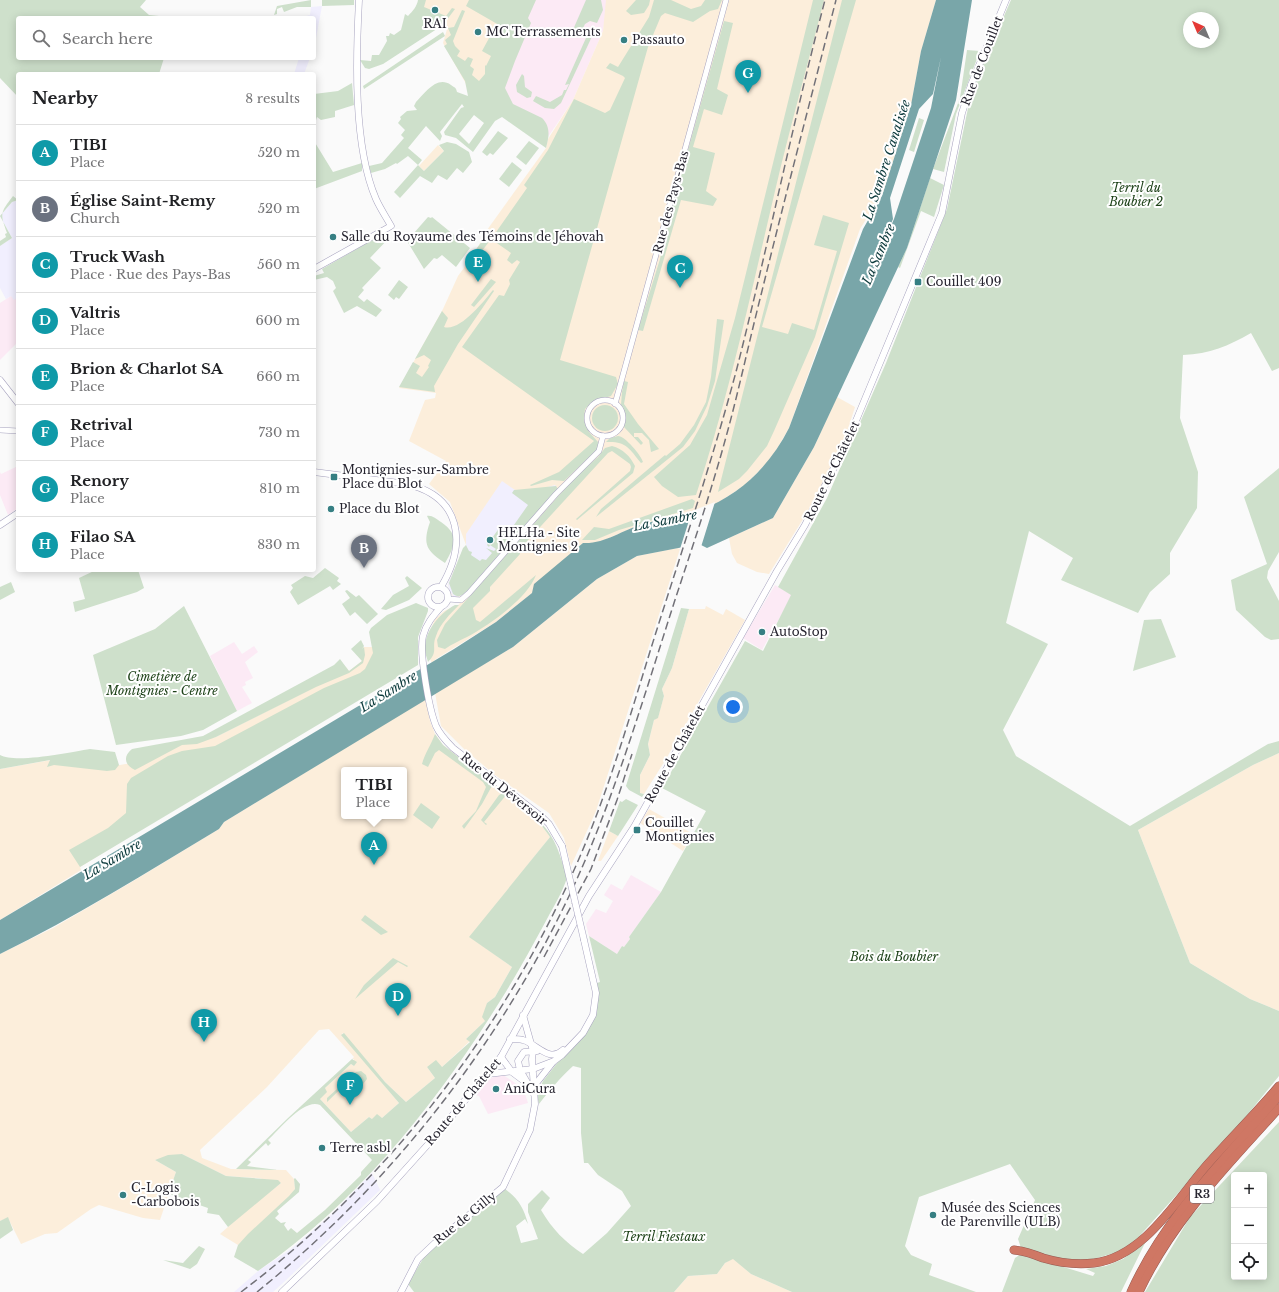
<!DOCTYPE html>
<meta charset="utf-8">
<style>
:root{--surface:#fff;--page:#f2f2f2;--text:#202124;--muted:#757577;--line:#e0e0e0;--accent:#1a73e8}
body{margin:0;font-family:"Libre Baskerville",serif;background:var(--page);color:var(--text)}
.controls{position:absolute;right:12px;bottom:12px;display:grid;overflow:hidden;border-radius:4px;box-shadow:0 2px 10px #0003}
.controls button{width:36px;height:36px;display:grid;place-items:center;padding:0;border:0;border-bottom:1px solid var(--line);background:var(--surface);color:var(--text);font:20px sans-serif}
.compass{position:absolute;left:1183px;top:12px;width:36px;height:36px;border-radius:50%;background:var(--surface);box-shadow:0 2px 10px #0003;rotate:316deg}
.you{position:absolute;left:733px;top:707px;width:14px;height:14px;margin:-10px;border:3px solid #fff;border-radius:50%;background:#1a73e8;box-shadow:0 0 0 6px #1a73e833}
.badge{display:grid;place-items:center;width:26px;height:26px;border-radius:50%;background:var(--accent);color:#fff;font-size:13px;font-weight:700}
.pin{position:absolute;translate:-50% -33px;filter:drop-shadow(0 1px 2px #0008)}
.pin::after{content:'';position:absolute;top:21px;width:14px;height:12px;background:inherit;clip-path:polygon(0 0,100% 0,50% 100%)}
.popup{position:absolute;left:341px;top:767px;width:66px;height:52px;box-sizing:border-box;display:grid;place-content:center;border-radius:4px;background:var(--surface);filter:drop-shadow(0 1px 3px #0005);font-size:13px;white-space:nowrap;color:var(--muted)}
.popup b{font-size:15px;color:var(--text)}
.popup::after{content:'';position:absolute;left:50%;top:100%;margin-left:-8px;border:8px solid transparent;border-top-color:var(--surface)}
.list{margin:0;padding:0;list-style:none}
h2{display:flex;justify-content:space-between;align-items:center;height:52px;margin:0;padding:0 16px;font-size:17px}
h2 small{font-size:13px;font-weight:400;color:var(--muted)}
.list li{display:grid;grid-template-columns:26px 1fr auto;gap:12px;align-items:center;box-sizing:border-box;height:56px;padding:0 16px;border-top:1px solid var(--line)}
.list b{display:block;font-size:15px;white-space:nowrap}
.list p{margin:0;font-size:13px;white-space:nowrap;color:var(--muted)}
.list em{font-size:13px;font-style:normal;color:var(--muted)}
.icon{flex:none;width:22px;height:22px;fill:none;stroke:currentColor;stroke-width:2;stroke-linecap:round;stroke-linejoin:round}
.map{position:relative;flex:none;width:1279px;height:1292px;overflow:hidden}
.search{position:absolute;background:var(--surface);box-shadow:0 2px 10px #0003;left:16px;top:16px;width:300px;height:44px;display:flex;align-items:center;gap:10px;box-sizing:border-box;padding:0 14px;border-radius:4px;color:var(--muted);font-size:15px}
.panel{position:absolute;background:var(--surface);box-shadow:0 2px 10px #0003;left:16px;top:72px;width:300px;height:500px;border-radius:4px}
.map>svg:first-child{display:block}
.commercial{fill:#fceaf5}
.industrial{fill:#fceedb;fill-rule:evenodd}
.built{fill:#f1effe}
.green{fill:#cee0cb;fill-rule:evenodd}
.water{fill:#79a6a9;fill-rule:evenodd}
.pier{fill:#fafafa}
.lines{fill:none;stroke-linecap:round;stroke-linejoin:round}
.tertiary-casing{stroke:#a6a2be;stroke-width:6}
.secondary-casing{stroke:#a6a2be;stroke-width:7}
.motorway-casing{stroke:#945a52;stroke-width:9}
.tertiary{stroke:#fff;stroke-width:5}
.secondary{stroke:#fff;stroke-width:6}
.motorway{stroke:#cf7764;stroke-width:8}
.rail{stroke:#727178;stroke-width:1.5;stroke-dasharray:8 4;stroke-linecap:butt}
.secondary-bridge-casing{stroke:#a6a2be;stroke-width:7;stroke-linecap:butt}
.secondary-bridge{stroke:#fff;stroke-width:6}
.poi-dot{fill:#367f83;stroke:#fff;stroke-width:1.5}
.labels{text-anchor:middle;stroke-width:4;stroke-linejoin:round;paint-order:stroke}
.shield{fill:#fff;stroke:#68666e;stroke-width:1}
.shield-label{font-size:11px;font-weight:bold;fill:#272530}
.poi-label{font-size:12px;fill:#272530;stroke:#fff;text-anchor:start}
.street-label{font-size:12px;fill:#272530;stroke:#fff}
.park-label{font-size:12px;font-style:italic;fill:#1e4219;stroke:#fff}
.water-label{font-size:13px;font-style:italic;fill:#0b393b;stroke:#fff}
</style>
<div class="map">
<svg width="1279" height="1292" viewBox="0 0 1279 1292">
<rect width="100%" height="100%" fill="#fafafa"/>
<g class="commercial">
<path d="M530,0H606L607,5L603,31L573,100L548,137L484,101Z"/>
<path d="M11,296L18,297V342L0,360V303Z"/>
<path d="M18,466V508L8,515L0,495V472L1,474Z"/>
<path d="M775,585L792,595L762,650L743,638Z"/>
<path d="M234,642L242,654L254,646L258,652L245,662L253,678L245,682L246,685L242,687L252,703L237,711L210,656Z"/>
<path d="M631,875L661,892L629,937L630,939L624,947L622,946L617,954L589,936L586,924L596,909L606,913L613,901L604,895L611,884L622,890Z"/>
<path d="M503,1075L523,1088L528,1103L488,1114L479,1096L475,1095L490,1078Z"/>
</g>
<g class="industrial">
<path d="M422,0H530L484,101L470,91L443,43L447,29L430,25L421,2Z"/>
<path d="M606,0H936L921,51L911,105L883,192L860,229L789,428L771,459L745,485L716,504L683,516L642,524L595,544L583,543L532,593L496,622L436,659L432,663L425,650L429,633L435,619L444,611L460,604L450,593L448,583L466,545L450,502L429,484L446,461L409,441L425,400L435,398L436,393L399,388L443,309L458,276L473,256L487,230L546,148L548,139L573,100L603,31Z"/>
<path d="M438,145L444,151L424,171L419,166Z"/>
<path d="M837,397L855,407L847,432L813,503L769,574L757,572L737,563L732,554L729,538L773,518L814,447Z"/>
<path d="M677,548L680,549L596,811L571,866L564,838L549,813L495,775L464,749L441,726L435,693L513,647L597,579L637,556Z"/>
<path d="M706,606L723,615L726,609L745,620L666,759L644,794L640,793V775L650,755L648,744L654,720L658,717L664,696L662,689L672,668L689,609H705Z"/>
<path d="M364,647H375L390,677L80,867L81,870L0,920V769L51,760L120,765L131,763L134,753L216,737L332,678L346,667L349,671L362,661L356,654Z"/>
<path d="M424,700L426,701L430,721L435,734L443,745L493,784L507,794L539,822L550,837L470,937L512,967L495,997L487,1003L485,1021L466,1039L470,1041L442,1067H427L435,1078L406,1102L385,1082L343,1033L342,1034L399,1103L382,1118L372,1119L369,1117L351,1132L320,1099L325,1088L351,1064L354,1066V1059H352L354,1057L329,1029L319,1030L267,1087L200,1150L202,1158L231,1169L286,1170L294,1179L295,1189L290,1197L238,1245L220,1234L248,1209L281,1183L258,1178L226,1176L182,1154L155,1160L176,1172L160,1220L143,1218L99,1205L91,1209L57,1233L45,1234L21,1244L8,1218L0,1221V954L53,928L130,883L219,829L224,822ZM344,770H404V816H344Z"/>
<path d="M1279,753V1011L1250,999L1190,963L1138,830L1253,765Z"/>
<path d="M649,809L693,834L683,851L640,823Z"/>
<path d="M609,831L618,836L601,861H598Z"/>
<path d="M733,1258L751,1274L792,1292H674L688,1276L717,1274L725,1263Z"/>
</g>
<g class="built">
<path d="M322,6L316,38L314,44V18H306V16L310,15L311,7Z"/>
<path d="M299,58H310L304,74H294Z"/>
<path d="M18,200V297L14,300L11,296L6,299L0,288V246L12,238L0,216L12,202Z"/>
<path d="M502,481L518,492L541,489L555,485L558,489L463,596L454,597L449,590L448,583L466,546V534Z"/>
<path d="M372,1173L380,1190L283,1283L273,1292H234L258,1271L291,1249L331,1215Z"/>
</g>
<g class="green">
<path d="M0,0H146L140,7L149,15L159,16L160,18H18V58H164L159,74H18V97L0,78Z"/>
<path d="M311,0V7H297L284,12L282,7L277,9V14L274,15L277,6Z"/>
<path d="M322,0H354V5L322,6Z"/>
<path d="M418,0H426L424,7L446,16L452,8L455,9L443,25L383,64L369,69L365,68L360,60L371,61L372,55H379L387,41L386,36H389L390,33L394,35L401,30L405,14L408,16C413,11 417,6 418,0Z"/>
<path d="M469,0H536L528,18L531,23L515,61L505,88L513,104L542,118C551,127 549,137 546,148L502,117L495,121L473,152L456,138L445,135L444,132L461,108L464,107L462,104L440,132L442,136L440,141L426,126L408,148L422,160L418,165L424,171L444,151L439,145L447,142L456,144L469,152L472,162L463,173L457,168L447,180L438,175L432,183L420,176L400,198L394,192L418,165L408,156L397,164L396,163L385,169L371,173L369,166L382,163L404,138L401,135L405,130L398,123L401,119L400,117L407,111L417,110L414,106L416,102C425,93 437,75 451,85C455,88 456,87 457,92L468,96L465,81L444,46L447,44L445,40L451,35L448,28L454,27L462,10L465,11L453,41L455,46L460,51L457,56L465,61L468,57L473,59L470,66L474,69L472,75L479,81L485,74V65L486,66L491,56L482,51L494,29L499,25L466,6ZM474,115L484,123L469,144L459,134Z"/>
<path d="M586,0H601L603,10L597,23L590,21L585,24L579,36L572,32Z"/>
<path d="M636,0H650L649,5L644,13L631,15L626,11Z"/>
<path d="M654,0H671L691,9L701,6L705,0H722L718,9L710,11L693,22L665,13L661,16L648,47L560,360L616,377L618,384L611,396L594,401L585,409L584,420L589,432L598,442V449L564,481L552,480L531,486L530,485L559,472L594,441L462,347L499,295L504,296L510,284L509,280L520,262L517,260L512,264L507,260L511,253L491,239L476,259L471,256L489,232L494,235L527,188L524,185L548,150L574,99L605,113L610,110L625,78L623,76L606,68L610,63L618,67L649,17Z"/>
<path d="M813,0H824C808,64 790,127 775,191C751,293 729,396 696,495L678,497L662,486L654,477L690,445L707,415L735,318Z"/>
<path d="M842,0H856L762,327L788,334L792,323L814,330L837,251L814,245L823,215L849,223L815,337L774,431L767,446L747,471L739,479L718,492Z"/>
<path d="M1011,0H1279V368L1272,371L1251,333C1228,346 1210,354 1183,355L1180,418L1198,472L1197,508L1170,553V574L1150,592L1138,613L1061,580L1073,558L1029,531L1006,623L1048,644L1003,730L1016,756L1130,826L1268,744L1279,741V753L1253,765L1138,830L1190,963L1250,999L1279,1011V1076L1235,1130L1135,1241L1115,1253L1093,1259L1070,1261L1021,1248L1018,1239L1035,1200L1010,1164L919,1197L905,1246L911,1255L932,1264L929,1275L976,1292H792L751,1274L733,1259L725,1263L717,1274L688,1276L674,1292H414L408,1284L424,1257L440,1241L505,1189C519,1199 524,1209 528,1224L525,1219L516,1226L521,1243L538,1239L528,1212V1204L542,1190L550,1198L541,1210C552,1229 565,1242 583,1254L607,1233L631,1206L622,1191L598,1175L588,1163H584L581,1133V1068L573,1066C560,1078 550,1090 539,1104L537,1095L543,1081L595,1015L599,994L597,983L600,982L589,936L617,954L622,946L624,947L630,939L629,937L661,892L706,811L662,788L745,641L763,651L791,595L778,587L827,498L886,363L947,209L972,89ZM1189,18H1213V42H1189Z"/>
<path d="M724,21L733,23L717,89L728,95L722,115L704,109L693,147L715,153L706,191L717,199L713,206L681,200L643,331L638,330L660,259L674,200Z"/>
<path d="M590,29L595,30L561,103L554,109L545,108L533,101L536,96L550,102L562,95L564,90H566L569,84L565,85Z"/>
<path d="M443,32L445,36L364,89L363,86Z"/>
<path d="M967,50L980,51L956,114L944,172L933,169L960,98Z"/>
<path d="M522,74L524,76L525,87L532,92L531,97L527,98L517,92L516,85Z"/>
<path d="M352,83L354,105L335,111V117L321,120L317,117L314,127V94L338,91Z"/>
<path d="M919,118L924,120L914,152L909,150Z"/>
<path d="M498,131L508,138L493,155L490,153L487,156L482,152Z"/>
<path d="M314,141L333,172L362,163V171L314,189Z"/>
<path d="M529,141L539,148L526,165L516,157Z"/>
<path d="M512,162L522,170L509,187L499,179Z"/>
<path d="M930,178L944,185L934,217L921,211L900,268L898,267L907,248Z"/>
<path d="M13,196L18,200L12,202L0,216L12,238L0,246V241L6,237L5,234L7,233C0,213 0,213 13,196Z"/>
<path d="M428,217L431,218L432,217L470,248L456,267L442,255L437,259L434,258L424,269L407,241Z"/>
<path d="M386,232L389,238L370,258L381,268L362,288L364,290L358,297L364,302L367,299L382,310L376,317L357,306L344,313L333,291L336,288L333,281L327,277L314,280V276L324,273L322,269Z"/>
<path d="M491,279L496,282L474,307L471,305Z"/>
<path d="M399,280L408,287L399,299L396,297L394,300L388,295Z"/>
<path d="M493,290L494,291L458,344L434,386L435,392L399,387L413,362L420,366L416,373L422,377L429,367L428,366L431,360L424,355L415,359L442,311L448,318L444,327C460,332 484,301 493,290Z"/>
<path d="M717,319L724,320L715,381L707,406L695,431L683,447L596,517L601,509L665,455L666,456L680,444L694,425L706,402L711,377Z"/>
<path d="M624,381L628,382L624,404L638,424L659,449L651,452L649,440L642,433H634V437H638L643,443L641,445L624,427L625,413L621,405L622,392Z"/>
<circle cx="605" cy="418" r="13"/>
<path d="M618,436C625,436 641,455 643,462L641,463C629,448 626,441 606,442L610,438Z"/>
<path d="M612,446C623,449 630,456 635,466L633,473L577,520L576,519L630,471L631,467L630,464L612,451L608,453L519,550L520,554L490,587V591L473,608L476,620L480,622L536,575C527,599 489,625 467,637C459,641 452,644 445,649L438,647L437,640L445,624L577,475L598,457L605,448Z"/>
<path d="M1279,468V552L1268,571L1267,578L1279,601V639L1271,640L1265,637L1236,610L1231,580L1267,564L1244,497Z"/>
<path d="M556,486L558,489L467,592C461,596 459,598 453,594L449,583L463,548L466,545L469,551L472,552L471,555L480,561L482,559L486,560L492,553L486,548L494,551L496,549L490,545L489,547L487,545L500,527L509,532L528,505L512,493L514,490Z"/>
<path d="M692,499L695,501L693,508L619,530L595,540H582L594,527L609,529Z"/>
<path d="M427,516C432,515 436,519 441,522C460,535 455,546 445,563C427,551 422,545 430,522Z"/>
<path d="M325,568L339,578L337,581L341,584L333,590L330,586L298,605L290,592L293,588L291,585L305,576L313,578Z"/>
<path d="M96,570H138L144,588L137,592L75,612L73,602L85,599L79,578Z"/>
<path d="M407,576L422,588L409,600L386,610L381,609L393,595L409,586L405,578Z"/>
<path d="M11,582L15,592L0,600V587Z"/>
<path d="M347,590L356,597L359,595L378,614L367,624L355,612L350,616L342,604L350,598L345,591Z"/>
<path d="M416,603L428,608V611L418,637V665L80,867L69,850L108,828L126,813L127,784L131,778L168,756L182,751L215,746L324,688L360,673L365,669L373,653L369,632L371,628L387,615Z"/>
<path d="M455,605H459C450,614 440,624 436,636C431,648 439,651 428,662C427,658 425,654 425,650C424,631 440,613 455,605Z"/>
<path d="M184,606L237,711L203,730L181,736L116,745L93,655L155,629Z"/>
<path d="M681,608L689,609L672,668L662,689L664,696L658,718L654,720L648,744L650,755L640,775V793L644,794L642,797L629,790L626,786Z"/>
<path d="M1161,619L1176,657L1133,671L1144,620Z"/>
<path d="M361,640L364,646L362,649L364,647L365,655L363,663L349,673L316,687L216,737L197,744L182,745L135,770C124,765 123,756 132,749L203,736L334,665L340,659L349,671L362,661L351,649Z"/>
<path d="M435,734L443,745L493,784L482,804L464,829L462,826L476,811L486,787L483,782L439,750L435,753L428,767L422,764C425,753 431,745 435,734Z"/>
<path d="M90,749L115,752L119,765L115,770L107,771L54,765L47,767L50,760L0,769V755C16,764 70,752 90,749Z"/>
<path d="M503,793L507,794L484,822L487,824L486,825L481,820L499,795Z"/>
<path d="M626,799L638,805L618,836L609,831L620,801L622,802Z"/>
<path d="M421,803L440,817L432,829L413,815Z"/>
<path d="M521,806C552,828 557,843 567,878C562,893 554,906 547,919C534,943 521,967 507,990C440,1099 363,1198 258,1271L234,1257L238,1245L248,1234L289,1196L295,1189L294,1179L295,1178L300,1184L299,1192L277,1211L279,1214L275,1218L281,1223L286,1222L284,1225L288,1231L291,1228L297,1233L325,1210L361,1175V1172L372,1160L320,1105C304,1098 280,1129 268,1140L271,1143L268,1146L266,1143L248,1160L251,1162L247,1166L278,1170L236,1169L288,1118L352,1059L357,1062L354,1066L351,1064L325,1088L327,1092L320,1099L351,1132L369,1117L372,1119L377,1114L382,1118L399,1103L341,1035L344,1033L385,1082L406,1102L435,1078L427,1067L436,1060L442,1067L470,1042L466,1039L485,1021L482,1017L487,1003L495,997L512,967L469,937L550,837L539,822Z"/>
<path d="M365,915L388,932L381,935L361,920Z"/>
<path d="M393,958L408,966L407,967L398,962L355,999L364,985Z"/>
<path d="M361,1071L366,1075L367,1079L357,1092L354,1089L362,1081L355,1075L327,1102V1098L356,1072Z"/>
<path d="M1279,1122V1292H1145L1190,1217ZM1234,1175H1264V1277H1234Z"/>
<path d="M182,1154L226,1176L278,1180L281,1183L228,1227L219,1215L207,1213L208,1208L173,1196L169,1192L176,1172L155,1160L168,1155Z"/>
<path d="M8,1217L13,1230L0,1239V1221Z"/>
<path d="M1146,1241L1121,1292H1002L1015,1258L1021,1254L1093,1276L1095,1273L1086,1269L1106,1266L1123,1259Z"/>
<path d="M199,1246L205,1249L197,1264L190,1269L163,1260L183,1263Z"/>
</g>
<path class="water" d="M936,0H972L956,100L907,248L814,447L773,518L707,548L699,544L637,556L597,579L513,647L224,822L219,829C147,872 76,917 0,954V920L454,649L496,622L532,593L534,584L583,543C605,544 622,530 643,524C656,520 669,519 682,516C731,503 766,473 789,428L863,229L882,196L911,105L921,51ZM941,57L931,108L894,219L868,278L893,219L890,198L919,109L933,94Z"/>
<path class="pier" d="M715,502L701,547L699,546L680,549L692,511Z"/>
<g class="lines">
<g class="tertiary-casing">
<g id="tertiary">
<circle cx="605" cy="418" r="18"/>
<path d="M615,404L726,0"/>
<path d="M0,430L18,431"/>
<path d="M448,599L461,600L469,593L556,494L599,451L603,436"/>
</g>
</g>
<g class="secondary-casing">
<g id="secondary">
<path d="M314,269L391,226C386,217 380,208 376,199C353,146 356,57 359,0"/>
<path d="M0,380L18,403"/>
<path d="M314,472L407,484C462,497 467,544 441,587"/>
<path d="M0,525L18,513"/>
<circle cx="438" cy="597" r="10"/>
<path d="M441,607C433,616 426,624 423,636C419,653 429,709 436,726C440,735 446,741 453,748L542,817L549,824L562,846"/>
<path d="M510,1039C514,1039 519,1039 523,1040C537,1044 549,1063 563,1050"/>
<path d="M501,1057L512,1072L528,1084L534,1094"/>
<path d="M488,1074L533,1069L554,1061L562,1055L583,1033L593,1015L596,993L584,940"/>
<path d="M528,1084L520,1070L518,1061L524,1052L537,1051"/>
<path d="M534,1086L553,1062"/>
<path d="M282,1292L377,1201L431,1141L501,1057L589,896L634,827L777,571L805,525L848,440L942,213L962,113L971,85L1006,0"/>
<path d="M401,1292L418,1259L435,1243L503,1187L530,1130L535,1104L532,1059L533,1051L523,1015"/>
</g>
</g>
<g class="motorway-casing">
<g id="motorway">
<path d="M1014,1250C1024,1251 1033,1254 1043,1258C1060,1263 1076,1265 1094,1263C1144,1257 1177,1199 1207,1165C1231,1138 1256,1113 1279,1086"/>
<path d="M1131,1292C1165,1216 1225,1159 1279,1096"/>
<path d="M1139,1292C1172,1221 1227,1166 1279,1108"/>
</g>
</g>
<use href="#tertiary" class="tertiary"/>
<use href="#secondary" class="secondary"/>
<use href="#motorway" class="motorway"/>
<g class="rail">
<path d="M544,957L591,869L617,800L632,754"/>
<path d="M241,1292C389,1180 504,1031 578,861C611,785 633,705 658,626C685,541 714,455 737,368C768,246 793,122 825,0"/>
<path d="M257,1292C398,1178 511,1031 584,863C620,779 646,690 674,603C692,548 711,492 726,437C739,390 749,342 761,295C785,197 811,98 836,0"/>
</g>
<g class="secondary-bridge-casing">
<path id="secondary-bridge" d="M562,846L584,940"/>
</g>
<use href="#secondary-bridge" class="secondary-bridge"/>
</g>
<g class="poi-dot">
<circle cx="435" cy="10" r="4"/>
<circle cx="478" cy="32" r="4"/>
<circle cx="624" cy="40" r="4"/>
<circle cx="333" cy="237" r="4"/>
<rect x="914" y="278" width="8" height="8" rx="2"/>
<rect x="330" y="473" width="8" height="8" rx="2"/>
<circle cx="331" cy="509" r="4"/>
<circle cx="490" cy="540" r="4"/>
<circle cx="762" cy="632" r="4"/>
<rect x="633" y="826" width="8" height="8" rx="2"/>
<circle cx="496" cy="1089" r="4"/>
<circle cx="322" cy="1148" r="4"/>
<circle cx="123" cy="1195" r="4"/>
<circle cx="933" cy="1215" r="4"/>
</g>
<g class="labels">
<rect class="shield" x="1190" y="1185" width="24" height="18" rx="3"/>
<g class="shield-label">
<text x="1202" y="1198">R3</text>
</g>
<g class="poi-label">
<text x="435" y="28" text-anchor="middle">RAI</text>
<text x="486" y="36">MC Terrassements</text>
<text x="632" y="44">Passauto</text>
<text x="341" y="241">Salle du Royaume des Témoins de Jéhovah</text>
<text x="926" y="286">Couillet 409</text>
<text x="342" y="474">Montignies-sur-Sambre<tspan x="342" dy="14">Place du Blot</tspan></text>
<text x="339" y="513">Place du Blot</text>
<text x="498" y="537">HELHa - Site<tspan x="498" dy="14">Montignies 2</tspan></text>
<text x="770" y="636">AutoStop</text>
<text x="645" y="827">Couillet<tspan x="645" dy="14">Montignies</tspan></text>
<text x="504" y="1093">AniCura</text>
<text x="330" y="1152">Terre asbl</text>
<text x="131" y="1192">C-Logis<tspan x="131" dy="14">-Carbobois</tspan></text>
<text x="941" y="1212">Musée des Sciences<tspan x="941" dy="14">de Parenville (ULB)</tspan></text>
</g>
<g class="street-label">
<text transform="translate(982 61) rotate(-69)" y="4">Rue de Couillet</text>
<text transform="translate(671 202) rotate(-75)" y="4">Rue des Pays-Bas</text>
<text transform="translate(832 471) rotate(-64)" y="4">Route de Châtelet</text>
<text transform="translate(675 754) rotate(-61)" y="4">Route de Châtelet</text>
<text transform="translate(504 789) rotate(39)" y="4">Rue du Déversoir</text>
<text transform="translate(463 1102) rotate(-50)" y="4">Route de Châtelet</text>
<text transform="translate(465 1218) rotate(-39)" y="4">Rue de Gilly</text>
</g>
<g class="park-label">
<text x="1136" y="192">Terril du<tspan x="1136" dy="14">Boubier 2</tspan></text>
<text x="162" y="681">Cimetière de<tspan x="162" dy="14">Montignies - Centre</tspan></text>
<text x="894" y="961">Bois du Boubier</text>
<text x="664" y="1241">Terril Fiestaux</text>
</g>
<g class="water-label">
<text transform="translate(886 160) rotate(-72)" y="5">La Sambre Canalisée</text>
<text transform="translate(878 254) rotate(-67)" y="5">La Sambre</text>
<text transform="translate(665 520) rotate(-11)" y="5">La Sambre</text>
<text transform="translate(388 691) rotate(-32)" y="5">La Sambre</text>
<text transform="translate(112 859) rotate(-31)" y="5">La Sambre</text>
</g>
</g>
</svg>
<div class="controls">
<button>+</button>
<button>−</button>
<button><svg class="icon" aria-label="locate" viewBox="0 0 24 24"><circle cx="12" cy="12" r="6"/><path d="M12 2v4M12 18v4M2 12h4M18 12h4"/></svg></button>
</div>
<svg class="compass" viewBox="-18 -18 36 36"><path d="M0-13l5 13h-10z" fill="#e53935"/><path d="M0 13l5-13h-10z" fill="#757577"/></svg>
<div class="you"></div>
<div class="pin badge" style="left:374px;top:865px;background:#0f9aa8">A</div>
<div class="popup"><b>TIBI</b>Place</div>
<div class="pin badge" style="left:364px;top:568px;background:#6b7280">B</div>
<div class="pin badge" style="left:680px;top:288px;background:#0f9aa8">C</div>
<div class="pin badge" style="left:398px;top:1016px;background:#0f9aa8">D</div>
<div class="pin badge" style="left:478px;top:282px;background:#0f9aa8">E</div>
<div class="pin badge" style="left:350px;top:1105px;background:#0f9aa8">F</div>
<div class="pin badge" style="left:748px;top:93px;background:#0f9aa8">G</div>
<div class="pin badge" style="left:204px;top:1042px;background:#0f9aa8">H</div>
<div class="search"><svg class="icon" aria-label="search" viewBox="0 0 24 24"><circle cx="10" cy="10" r="6"/><path d="M15 15l6 6"/></svg>Search here</div>
<section class="panel">
<h2>Nearby<small>8 results</small></h2>
<ul class="list">
<li><span class="badge" style="background:#0f9aa8">A</span><div><b>TIBI</b><p>Place</p></div><em>520 m</em></li>
<li><span class="badge" style="background:#6b7280">B</span><div><b>Église Saint-Remy</b><p>Church</p></div><em>520 m</em></li>
<li><span class="badge" style="background:#0f9aa8">C</span><div><b>Truck Wash</b><p>Place · Rue des Pays-Bas</p></div><em>560 m</em></li>
<li><span class="badge" style="background:#0f9aa8">D</span><div><b>Valtris</b><p>Place</p></div><em>600 m</em></li>
<li><span class="badge" style="background:#0f9aa8">E</span><div><b>Brion &amp; Charlot SA</b><p>Place</p></div><em>660 m</em></li>
<li><span class="badge" style="background:#0f9aa8">F</span><div><b>Retrival</b><p>Place</p></div><em>730 m</em></li>
<li><span class="badge" style="background:#0f9aa8">G</span><div><b>Renory</b><p>Place</p></div><em>810 m</em></li>
<li><span class="badge" style="background:#0f9aa8">H</span><div><b>Filao SA</b><p>Place</p></div><em>830 m</em></li>
</ul>
</section>
</div>
